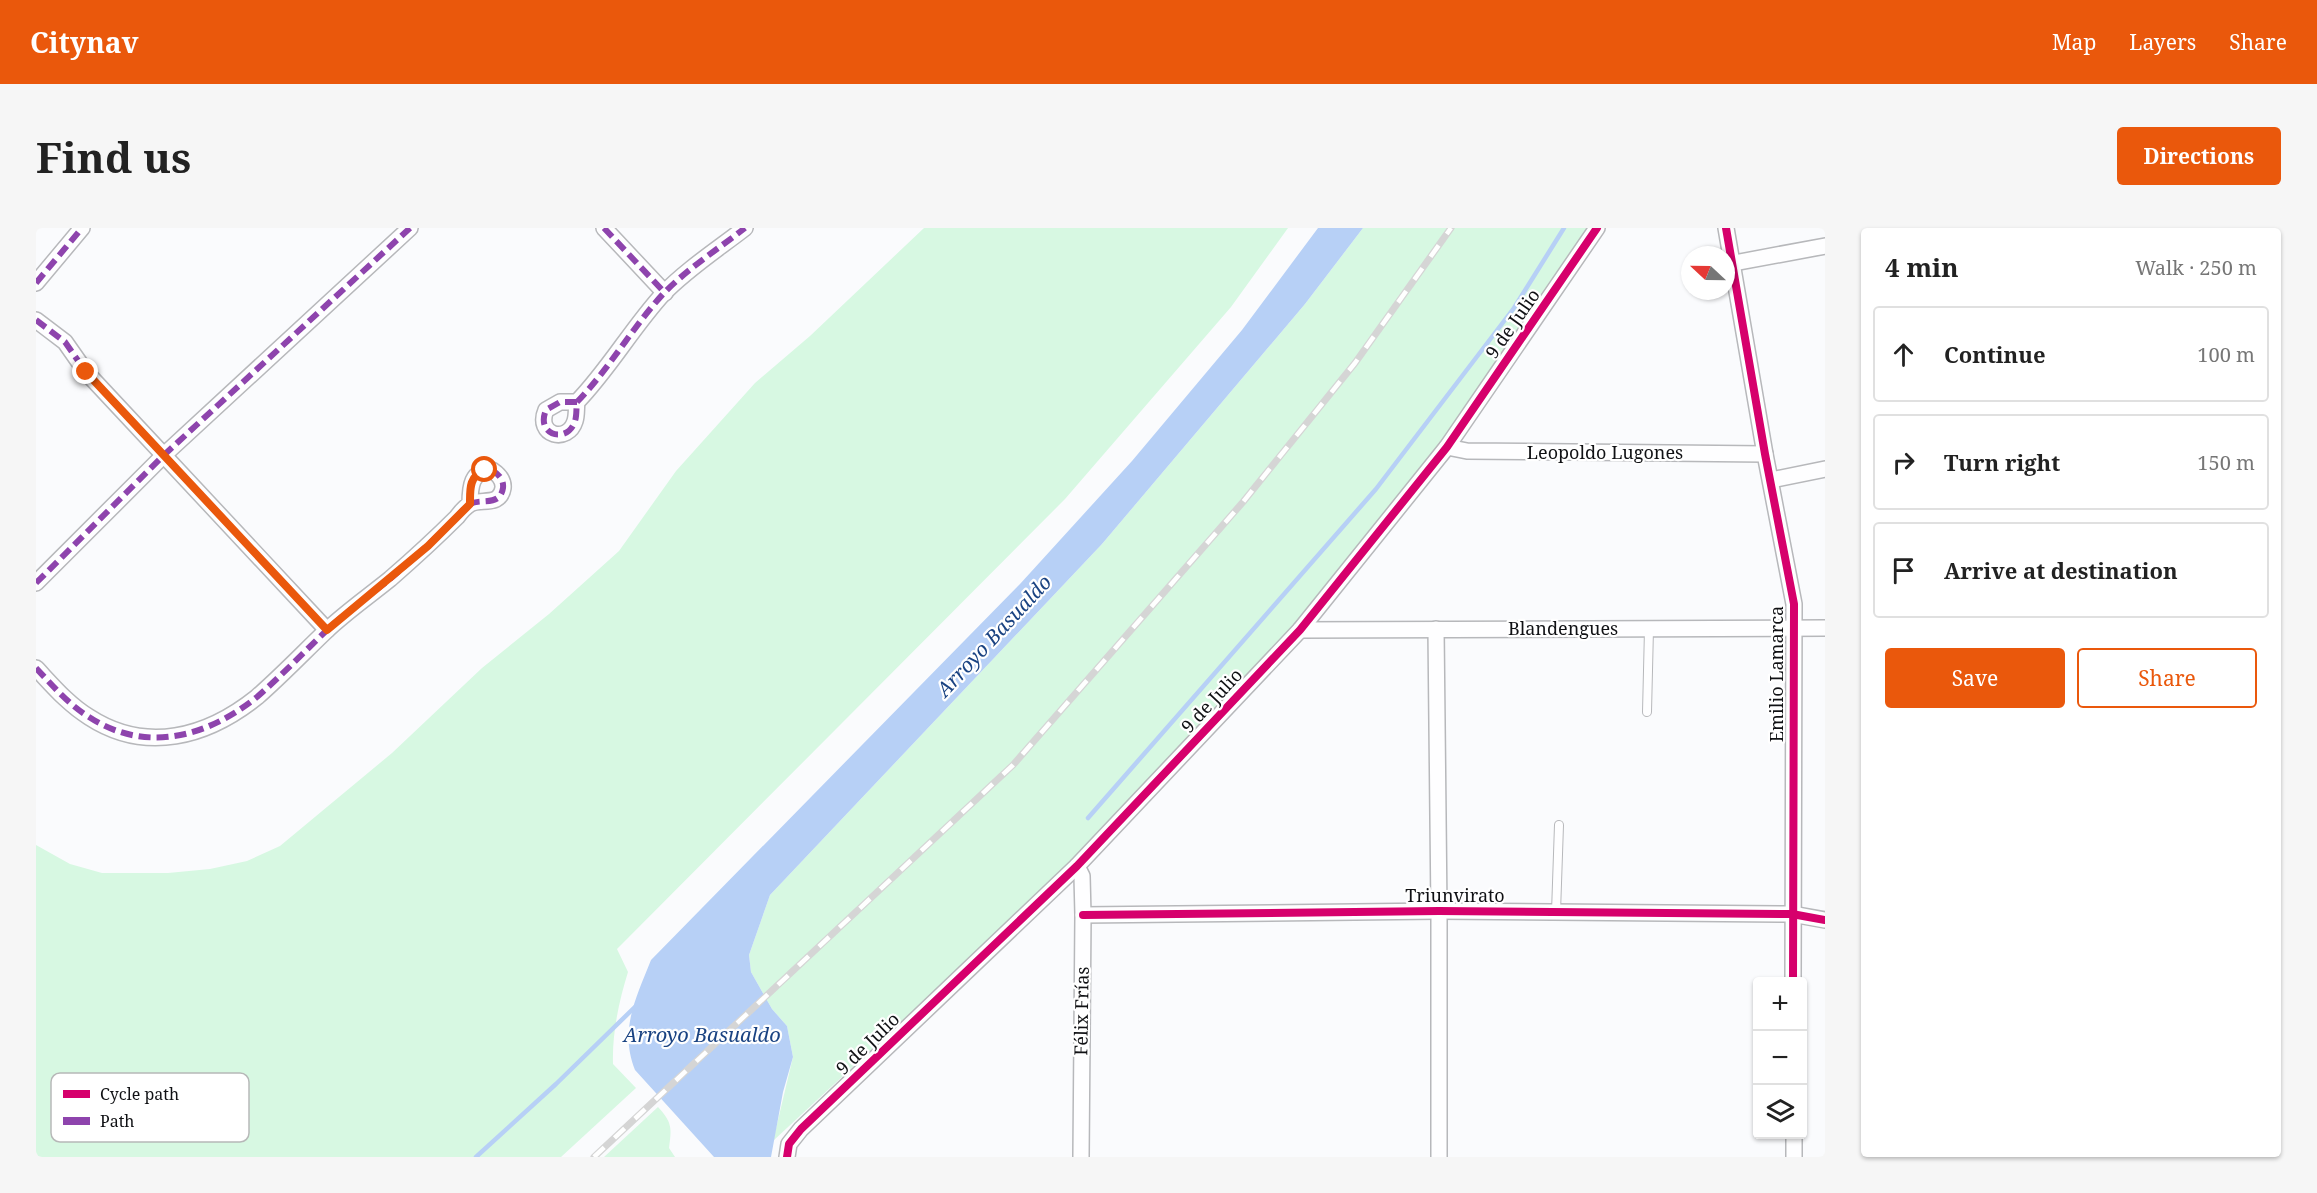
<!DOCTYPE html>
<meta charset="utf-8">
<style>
:root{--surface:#fff;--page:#f6f6f6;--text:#222;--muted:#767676;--line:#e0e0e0;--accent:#ea580c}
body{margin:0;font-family:"Noto Serif",serif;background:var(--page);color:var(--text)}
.controls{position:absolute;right:18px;bottom:18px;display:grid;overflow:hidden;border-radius:6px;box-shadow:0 2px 4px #0004}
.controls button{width:54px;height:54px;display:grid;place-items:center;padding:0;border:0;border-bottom:2px solid var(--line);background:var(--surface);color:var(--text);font:30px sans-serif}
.compass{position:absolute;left:1645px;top:18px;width:54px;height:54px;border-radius:50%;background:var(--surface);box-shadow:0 2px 4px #0004;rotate:292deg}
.stop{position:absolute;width:18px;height:18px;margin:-14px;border:4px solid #ea580c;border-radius:50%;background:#fff}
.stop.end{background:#ea580c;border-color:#fff;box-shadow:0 2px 6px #0008}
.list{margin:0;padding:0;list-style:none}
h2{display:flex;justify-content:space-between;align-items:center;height:78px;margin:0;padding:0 24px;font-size:26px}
h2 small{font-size:20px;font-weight:400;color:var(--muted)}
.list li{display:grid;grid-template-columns:39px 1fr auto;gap:18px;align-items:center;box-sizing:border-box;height:96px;margin:0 12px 12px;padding:0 12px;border:2px solid var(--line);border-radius:6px}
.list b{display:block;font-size:22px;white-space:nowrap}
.list em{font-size:20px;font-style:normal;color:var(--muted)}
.actions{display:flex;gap:12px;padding:18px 24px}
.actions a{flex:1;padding:14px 0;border:2px solid var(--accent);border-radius:6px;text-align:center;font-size:21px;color:var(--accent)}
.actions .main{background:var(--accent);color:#fff}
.icon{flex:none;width:33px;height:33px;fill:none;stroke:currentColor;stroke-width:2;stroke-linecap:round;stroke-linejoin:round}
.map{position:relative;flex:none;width:1789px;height:929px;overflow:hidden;border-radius:6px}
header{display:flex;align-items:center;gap:36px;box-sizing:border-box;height:84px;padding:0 30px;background:var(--accent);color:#fff}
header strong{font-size:28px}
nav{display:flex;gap:33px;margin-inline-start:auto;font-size:21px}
.intro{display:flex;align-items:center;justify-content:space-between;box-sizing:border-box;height:144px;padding:0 36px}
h1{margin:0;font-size:42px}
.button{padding:15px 27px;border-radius:6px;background:var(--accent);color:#fff;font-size:21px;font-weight:700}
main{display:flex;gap:36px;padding:0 36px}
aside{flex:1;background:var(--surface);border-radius:6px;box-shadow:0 2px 4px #0004}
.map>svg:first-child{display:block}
.green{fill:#d7f8e2}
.water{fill:#b7d0f6}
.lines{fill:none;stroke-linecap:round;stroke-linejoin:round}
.stream{stroke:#b7d0f6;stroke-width:4.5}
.lane-casing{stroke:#b7b8bb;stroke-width:10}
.street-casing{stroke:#b7b8bb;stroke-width:18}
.lane{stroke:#fefeff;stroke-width:8}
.street{stroke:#fefeff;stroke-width:15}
.rail-casing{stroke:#d5d5d5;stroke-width:7}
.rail{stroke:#fff;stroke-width:4.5;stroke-dasharray:14;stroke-linecap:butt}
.quiet{stroke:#8e44ad;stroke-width:6;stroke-dasharray:12 6;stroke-linecap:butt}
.cycleway-casing{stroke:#fff;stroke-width:11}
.cycleway{stroke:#d6006c;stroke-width:8}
.route{stroke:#ea580c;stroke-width:8}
.labels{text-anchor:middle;stroke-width:4.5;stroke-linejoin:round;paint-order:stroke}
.street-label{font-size:18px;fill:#101114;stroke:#fff}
.water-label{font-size:20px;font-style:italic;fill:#1a4382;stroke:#fff}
.key{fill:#fff;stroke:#b7b8b8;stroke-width:1.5}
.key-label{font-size:16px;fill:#101114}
</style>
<header>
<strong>Citynav</strong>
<nav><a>Map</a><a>Layers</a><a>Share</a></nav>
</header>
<div class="intro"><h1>Find us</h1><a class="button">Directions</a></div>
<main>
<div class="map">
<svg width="1789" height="929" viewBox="0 0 1789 929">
<rect width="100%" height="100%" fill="#fafbfd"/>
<g class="green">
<path d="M888,0H1252L1195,79L1029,271L581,721L592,744C583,773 576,805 577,836L600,860L525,929H0V617L34,636L66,645H132L174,641L211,633L244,618L356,525L446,440L513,386L583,323L640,243L719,155L774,108Z"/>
<path d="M1327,0H1552L1396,226L1257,398L1052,620L737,913L757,829L751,798L736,781L715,744L713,727L734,667L1066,316L1269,76Z"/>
<path d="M622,879C636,894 636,900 633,920L639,929H568Z"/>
</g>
<path class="water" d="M1282,0H1327L1269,76L1066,316L734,667L713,727L715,744L736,781L751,798L757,829L747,864L735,929H678L599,842C583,802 600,770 615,732L984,356L1096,233L1206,102Z"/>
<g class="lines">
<g class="stream">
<path d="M1052,590L1340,261L1478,80L1528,0"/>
<path d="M440,929L520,856L601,777"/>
</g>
<g class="lane-casing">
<g id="lane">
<path d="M1611,484L1613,401"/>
<path d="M1520,684L1523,597"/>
</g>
</g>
<g class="street-casing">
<g id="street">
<path d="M568,0L629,65"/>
<path d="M1690,0L1729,226L1758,376L1757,754"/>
<path d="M1698,35L1789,18"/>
<path d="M0,55L46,0"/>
<path d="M0,92L29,114L50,144L291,402"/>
<path d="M541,174H524L510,182C499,208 532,216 539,193C541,187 540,180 541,174C573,141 596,100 627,66C651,41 682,21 709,0"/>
<path d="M1411,219L1431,223L1729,226"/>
<path d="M1735,252L1789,241"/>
<path d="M0,355L128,227L374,0"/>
<path d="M1400,401L1403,683V929"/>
<path d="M1264,402L1789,400"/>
<path d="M0,440C17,458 32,476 53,489C110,526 171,509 221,469C245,448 267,425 290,403C310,384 333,368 354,351C377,331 399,311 421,289C424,285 429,279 434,276C445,270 464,279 467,260C468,251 462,246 456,242C435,242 434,259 434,276"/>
<path d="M1041,638L1046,648L1047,687L1045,929"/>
<path d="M1047,687L1403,683L1756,686L1789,692"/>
<path d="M1758,906V929"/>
<path d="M751,929L753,916L765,901L1041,638L1264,402L1411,219L1561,0"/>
</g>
</g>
<use href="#lane" class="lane"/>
<use href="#street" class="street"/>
<g class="rail-casing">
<path id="rail" d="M558,929L977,537L1207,274L1319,135L1415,0"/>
</g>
<use href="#rail" class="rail"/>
<g class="quiet">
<path d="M568,0L629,65"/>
<path d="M0,55L46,0"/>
<path d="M0,92L29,114L50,144L291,402"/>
<path d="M541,174H524L510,182C499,208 532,216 539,193C541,187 540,180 541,174C573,141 596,100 627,66C651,41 682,21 709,0"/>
<path d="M0,355L128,227L374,0"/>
<path d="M0,440C17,458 32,476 53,489C110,526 171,509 221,469C245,448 267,425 290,403C310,384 333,368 354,351C377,331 399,311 421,289C424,285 429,279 434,276C445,270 464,279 467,260C468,251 462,246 456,242C435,242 434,259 434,276"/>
</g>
<g class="cycleway-casing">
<g id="cycleway">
<path d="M1690,0L1729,226L1758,376L1757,754"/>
<path d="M1047,687L1403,683L1756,686L1789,692"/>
<path d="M751,929L753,916L765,901L1041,638L1264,402L1411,219L1561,0"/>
</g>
</g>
<use href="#cycleway" class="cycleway"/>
</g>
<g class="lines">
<path class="route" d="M50,144L291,402L392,318L434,276C434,261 433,248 449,242"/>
</g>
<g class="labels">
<g class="street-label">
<text transform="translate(1477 96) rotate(-55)" y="6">9 de Julio</text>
<text x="1569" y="231">Leopoldo Lugones</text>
<text x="1527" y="407">Blandengues</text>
<text transform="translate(1741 446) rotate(-90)" y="6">Emilio Lamarca</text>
<text transform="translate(1176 473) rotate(-47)" y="6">9 de Julio</text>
<text x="1419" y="674">Triunvirato</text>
<text transform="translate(1046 783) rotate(-89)" y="6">Félix Frías</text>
<text transform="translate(832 816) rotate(-44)" y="6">9 de Julio</text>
</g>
<g class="water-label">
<text transform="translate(958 408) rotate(-47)" y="7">Arroyo Basualdo</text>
<text x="666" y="814">Arroyo Basualdo</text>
</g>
</g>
<rect x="15" y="845" width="198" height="69" rx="9" class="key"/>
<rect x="27" y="862" width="27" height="8" fill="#d6006c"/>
<rect x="27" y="889" width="27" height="8" fill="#8e44ad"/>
<g class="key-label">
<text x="64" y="872">Cycle path</text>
<text x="64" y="899">Path</text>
</g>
</svg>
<div class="controls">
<button>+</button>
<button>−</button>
<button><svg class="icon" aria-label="layers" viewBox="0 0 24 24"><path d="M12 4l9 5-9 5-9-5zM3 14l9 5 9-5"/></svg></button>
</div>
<svg class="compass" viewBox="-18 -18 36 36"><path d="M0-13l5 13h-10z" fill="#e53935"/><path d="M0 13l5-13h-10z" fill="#767676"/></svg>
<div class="stop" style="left:449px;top:242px"></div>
<div class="stop end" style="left:50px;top:144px"></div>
</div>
<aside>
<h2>4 min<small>Walk · 250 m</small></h2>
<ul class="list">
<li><svg class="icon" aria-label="ahead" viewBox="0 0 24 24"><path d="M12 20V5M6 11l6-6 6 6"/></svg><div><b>Continue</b></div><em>100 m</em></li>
<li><svg class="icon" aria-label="right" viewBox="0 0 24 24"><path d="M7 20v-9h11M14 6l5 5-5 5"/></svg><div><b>Turn right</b></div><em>150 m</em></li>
<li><svg class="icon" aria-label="arrive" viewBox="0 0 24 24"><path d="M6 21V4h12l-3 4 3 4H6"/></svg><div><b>Arrive at destination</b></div></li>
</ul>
<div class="actions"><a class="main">Save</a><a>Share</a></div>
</aside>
</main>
